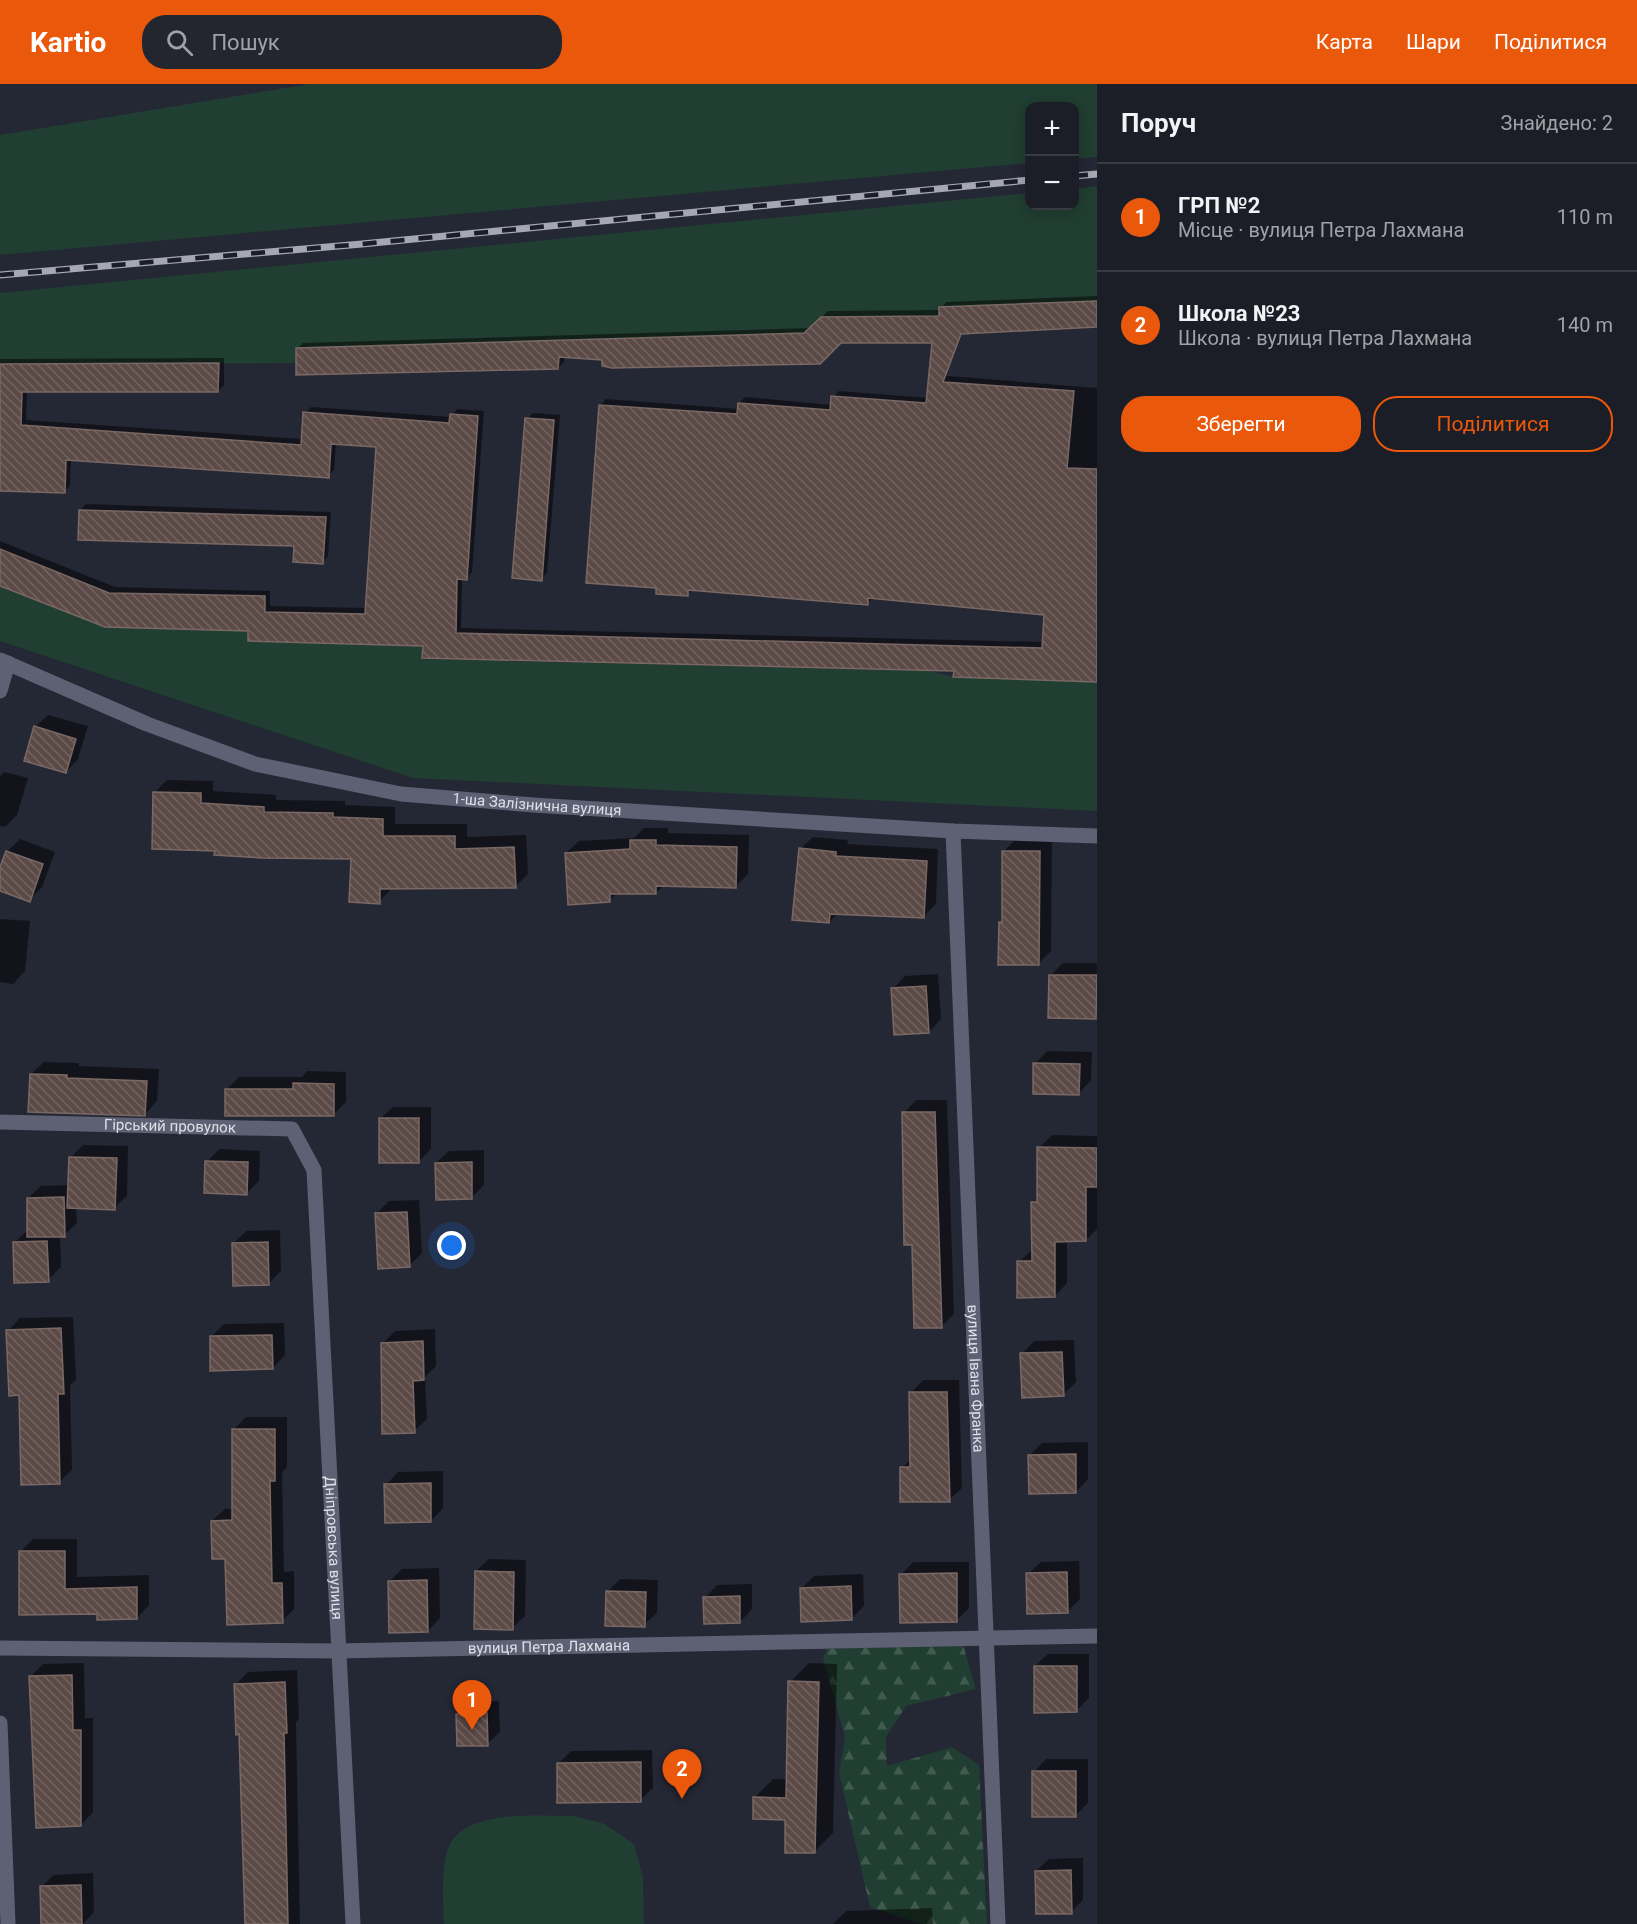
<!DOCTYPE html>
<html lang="uk">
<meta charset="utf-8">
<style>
:root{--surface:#1b1d27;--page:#24262f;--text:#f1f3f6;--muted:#a0a2a7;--line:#393b44;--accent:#ea580c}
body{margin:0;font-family:Roboto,sans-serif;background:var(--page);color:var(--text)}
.controls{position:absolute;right:18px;top:18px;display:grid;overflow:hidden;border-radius:12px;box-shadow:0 3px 15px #0003}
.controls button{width:54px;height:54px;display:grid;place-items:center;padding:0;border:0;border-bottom:2px solid var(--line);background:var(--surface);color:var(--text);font:30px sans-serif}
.you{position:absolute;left:452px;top:1162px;width:21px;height:21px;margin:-15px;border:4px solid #fff;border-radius:50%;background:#1a73e8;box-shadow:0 0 0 9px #1a73e833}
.badge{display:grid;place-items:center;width:39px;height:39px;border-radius:50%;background:var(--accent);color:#fff;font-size:20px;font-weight:700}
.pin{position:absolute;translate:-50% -50px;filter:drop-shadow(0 2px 3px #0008)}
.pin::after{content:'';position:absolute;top:32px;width:21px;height:18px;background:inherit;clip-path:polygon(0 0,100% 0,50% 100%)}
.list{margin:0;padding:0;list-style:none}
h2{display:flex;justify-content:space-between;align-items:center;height:78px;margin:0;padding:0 24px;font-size:26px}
h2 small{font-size:20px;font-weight:400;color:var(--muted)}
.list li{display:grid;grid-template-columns:39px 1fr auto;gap:18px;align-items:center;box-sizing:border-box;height:108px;padding:0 24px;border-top:2px solid var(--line)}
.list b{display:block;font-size:22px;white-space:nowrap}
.list p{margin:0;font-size:20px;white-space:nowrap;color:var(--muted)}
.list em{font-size:20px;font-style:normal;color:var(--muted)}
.actions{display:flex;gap:12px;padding:18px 24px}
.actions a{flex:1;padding:14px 0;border:2px solid var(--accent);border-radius:24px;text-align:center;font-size:21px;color:var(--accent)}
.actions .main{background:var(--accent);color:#fff}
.icon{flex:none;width:33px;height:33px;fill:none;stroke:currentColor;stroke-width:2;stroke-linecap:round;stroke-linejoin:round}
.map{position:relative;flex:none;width:1097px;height:1840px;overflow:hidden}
header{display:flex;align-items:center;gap:36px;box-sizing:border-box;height:84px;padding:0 30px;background:var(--accent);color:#fff}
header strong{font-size:28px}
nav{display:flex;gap:33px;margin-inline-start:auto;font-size:21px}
.search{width:420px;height:54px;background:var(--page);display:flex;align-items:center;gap:15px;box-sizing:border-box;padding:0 21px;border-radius:24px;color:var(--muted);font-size:22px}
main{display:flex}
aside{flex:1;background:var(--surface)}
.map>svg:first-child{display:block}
.green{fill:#203e31}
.forest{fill:url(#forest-firs)}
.shadow{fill:#0007}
.building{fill:url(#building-back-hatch);stroke:#7a6864;stroke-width:1.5}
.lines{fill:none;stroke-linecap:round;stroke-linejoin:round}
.street{stroke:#5d6173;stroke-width:15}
.rail-casing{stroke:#a5a8b2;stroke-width:7}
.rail{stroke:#1b1d29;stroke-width:4.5;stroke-dasharray:14;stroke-linecap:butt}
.labels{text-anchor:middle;stroke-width:6;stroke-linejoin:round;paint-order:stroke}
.street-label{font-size:15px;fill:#dee0e9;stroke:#1b1d29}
</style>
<header>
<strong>Kartio</strong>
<div class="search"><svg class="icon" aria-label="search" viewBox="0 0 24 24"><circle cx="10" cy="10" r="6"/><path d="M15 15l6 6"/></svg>Пошук</div>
<nav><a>Карта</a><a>Шари</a><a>Поділитися</a></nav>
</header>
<main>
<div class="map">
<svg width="1097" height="1840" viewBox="0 0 1097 1840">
<defs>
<pattern id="forest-firs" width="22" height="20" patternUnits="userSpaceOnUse" patternTransform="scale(1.5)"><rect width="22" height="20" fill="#203e31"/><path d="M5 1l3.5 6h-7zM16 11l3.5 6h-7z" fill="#405a4f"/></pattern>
<pattern id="building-back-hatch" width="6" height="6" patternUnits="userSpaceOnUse" patternTransform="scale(1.5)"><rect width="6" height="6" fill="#5c4a47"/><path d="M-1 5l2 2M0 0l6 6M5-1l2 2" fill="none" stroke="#736462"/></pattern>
</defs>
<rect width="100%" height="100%" fill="#242734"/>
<g class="green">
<path d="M309,0H1097V73L1075,75L1074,22H1030L1029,79L0,171V51Z"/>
<path d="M1097,102V217L939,223V232L821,233L804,249L296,264V279L0,280V209L1029,109L1030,122H1074L1075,105Z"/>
<path d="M0,502L105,543L248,547V557L423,562V575L930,587L954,593L1097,598V727L413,694L0,557Z"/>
<path d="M574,1732L605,1740L634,1760L643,1794L644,1840H444C443,1818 440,1777 451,1758C471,1725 541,1732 574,1732Z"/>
</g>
<path class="forest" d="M963,1561L976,1605L906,1622L886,1653L887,1682L952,1663L979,1681L987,1840H921L870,1823L839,1689L845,1653L823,1574L827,1565Z"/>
<g class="shadow">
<path d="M1097,212V242L841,258L820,278L603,283V275L564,272V278L558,284L297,265L303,259L811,244L828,227L940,226L946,218Z"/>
<path d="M224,274V301L218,307L27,306L26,336L303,355L305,329L311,323L451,333L457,325L484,327L472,488L466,494H462L461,544L1044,558L1046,530L873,514L867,520L693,505L687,510L658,503L600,321L606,315L739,325V319L745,313L832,321L833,313L839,307L928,314L936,291L1097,304V596L955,586L424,560L249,545L0,500V457L115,503L270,507V522L367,524L378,362L336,359L334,386L328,392L71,375L70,402L64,407L0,406V275Z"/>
<path d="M533,329L560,331L547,489L541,495L527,335Z"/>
<path d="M86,420L331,428L328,472L322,478L296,461L80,426Z"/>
<path d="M48,631L88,642L78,675L66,688L35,643Z"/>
<path d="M4,688L28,694L17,731L5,743L0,742V692Z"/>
<path d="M167,696L213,697V707L276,711V716L345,717V721L395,723V740H467V753L526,751L528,790L515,803L392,804L379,818L353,773L216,765L154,709Z"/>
<path d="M644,744H668V749L749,751L748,790L735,803L664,801L656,809H617L609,817L566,769L579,757L634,754Z"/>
<path d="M813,753L848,756L847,760L938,765L936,820L923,833L838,829L829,838L800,765Z"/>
<path d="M20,755L55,768L42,803L29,816L0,805V787L7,768Z"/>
<path d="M1016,755H1052L1051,867L1038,880L1000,839L1003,836V768Z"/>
<path d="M0,835L30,837L25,887L13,900L0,898Z"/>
<path d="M1063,879H1097L1096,933L1050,892Z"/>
<path d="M938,890L941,935L929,948L893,905L905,892Z"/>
<path d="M1047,967L1092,968L1091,996L1079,1009L1035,980Z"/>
<path d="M44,978L79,979V982L159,985L157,1017L145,1030L31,990Z"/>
<path d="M307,987L346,988V1018L333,1031L227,1005L239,993H302Z"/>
<path d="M916,1016H947L954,1230L942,1242L913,1159L904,1029Z"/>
<path d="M393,1023H431V1065L419,1077L380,1035Z"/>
<path d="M1052,1051L1097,1052V1145L1086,1156H1067V1199L1055,1212L1019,1178L1033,1165V1119L1039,1113V1064Z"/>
<path d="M83,1061L128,1062L127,1112L114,1124L76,1123L77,1139L64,1151H60L61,1183L48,1196L14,1159L28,1146V1114L41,1102L69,1101L70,1074Z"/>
<path d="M219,1065L260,1067L259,1097L246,1110L207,1078Z"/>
<path d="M484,1066V1101L471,1114L436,1079L449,1067Z"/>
<path d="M419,1116L422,1169L409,1182L376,1130L389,1117Z"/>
<path d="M280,1146L281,1187L269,1199L233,1160L246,1147Z"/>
<path d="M73,1233L76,1296L70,1301L72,1386L59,1398L20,1310L8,1247L20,1234Z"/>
<path d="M284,1239L285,1271L273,1284L211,1253L224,1240Z"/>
<path d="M435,1245L436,1282L425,1293L427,1335L414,1347L383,1259L395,1247Z"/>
<path d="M1074,1256L1076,1298L1063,1311L1022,1270L1034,1257Z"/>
<path d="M923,1296H959L962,1404L949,1416L902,1384L912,1374L911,1309Z"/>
<path d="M246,1333H287V1383L282,1388L284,1488L294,1487V1525L282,1537L226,1473L212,1437L225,1425H233V1346Z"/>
<path d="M1088,1358V1395L1076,1408L1029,1372L1042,1359Z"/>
<path d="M443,1387V1424L431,1437L386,1401L398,1388Z"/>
<path d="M33,1455H77V1493L149,1491V1521L137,1534L99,1529H21L20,1468Z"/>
<path d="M489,1475L526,1476L525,1532L512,1544L476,1487Z"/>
<path d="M1079,1477L1080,1515L1067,1528L1028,1490L1041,1478Z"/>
<path d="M913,1478H969V1524L956,1537L901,1491Z"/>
<path d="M439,1484L440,1534L428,1547L390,1497L402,1485Z"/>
<path d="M863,1490L864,1522L851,1535L802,1504L814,1492Z"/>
<path d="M620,1495L658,1496L657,1529L644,1541L607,1508Z"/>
<path d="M752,1500V1525L740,1538L705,1514L717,1501Z"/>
<path d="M1048,1570H1089V1614L1076,1627L1035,1582Z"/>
<path d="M84,1579L85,1634H93V1728L81,1741L30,1593L43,1580Z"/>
<path d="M809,1579L837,1580L833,1749L814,1768L787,1735L755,1713L773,1695H788L790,1598Z"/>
<path d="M297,1586L299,1635L296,1638L300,1840H246L240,1649L236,1600L248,1588Z"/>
<path d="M499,1617L500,1648L487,1660L458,1631L470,1618Z"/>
<path d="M652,1666L653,1704L640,1716L558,1680L571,1667Z"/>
<path d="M1046,1675H1088V1719L1075,1732L1034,1688Z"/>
<path d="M1083,1774V1816L1071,1828L1036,1787L1049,1775Z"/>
<path d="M93,1789L94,1828L83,1840H43L41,1803L54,1791Z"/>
<path d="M932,1824L933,1840H833L846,1827Z"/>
</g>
<g class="building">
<path d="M1097,217V243L961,250L943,298L1074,307L1067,384L1097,385V598L953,593L954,587L422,574L423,562L248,557V547L105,543L0,502V465L109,509L265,512V528L365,530L376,363L331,360L329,394L66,376L65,409L0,407V280L219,279L218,308H22L21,341L301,361L303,328L449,339L450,330L478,332L467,496L457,495L456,549L1042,564L1044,531L868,514V521L688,506V512L656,510V504L586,499L599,321L737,330L738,319L830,326L831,312L926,319L932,259H841L820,280L612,284L602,282V276L559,273L558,285L296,291V264L804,249L821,233L939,232V223Z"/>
<path d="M525,334L554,336L542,497L512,494Z"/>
<path d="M79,426L326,433L323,480L293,478L294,462L78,456Z"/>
<path d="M34,642L76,655L66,689L24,677Z"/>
<path d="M153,708L201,709V719L264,723V728L333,729V733L383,735V752H455V765L514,763L516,804L380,805V820L349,818L351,775L263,774L214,771L215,767L152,765Z"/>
<path d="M630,756H656V761L737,763L736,804L656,802V810H610V818L568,821L565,769L630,765Z"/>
<path d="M799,764L836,768V772L927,777L924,834L830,830L829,839L792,836Z"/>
<path d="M6,767L43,780L30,818L0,807V783Z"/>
<path d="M1002,767H1040L1039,881H998L999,838H1002Z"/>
<path d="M1049,891H1097L1096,935L1048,934Z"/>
<path d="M926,902L929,949L894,951L891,904Z"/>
<path d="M1033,979L1080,980L1079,1011L1033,1010Z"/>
<path d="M30,990L67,991V994L147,997L145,1032L28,1028Z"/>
<path d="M293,999L334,1000V1032H225V1005H293Z"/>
<path d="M902,1028H935L942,1244H914L912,1161H904Z"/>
<rect x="379" y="1034" width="40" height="45"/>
<path d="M1037,1063L1097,1064V1103H1086V1157L1055,1158V1213L1017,1214V1177H1032L1031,1118H1037Z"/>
<path d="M69,1073L117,1074L115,1126L67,1124Z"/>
<path d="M205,1077L248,1078L247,1111L204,1109Z"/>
<path d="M472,1078V1115L436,1116L435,1079Z"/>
<path d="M64,1113L65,1153H27V1114Z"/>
<path d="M407,1128L410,1183L378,1185L375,1129Z"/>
<path d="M47,1157L49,1198L14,1199L13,1158Z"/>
<path d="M268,1158L269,1201L233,1202L232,1159Z"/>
<path d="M61,1244L64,1310H58L60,1400L21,1401L19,1311L9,1312L6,1246Z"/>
<path d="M272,1251L273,1285L210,1287V1252Z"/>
<path d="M423,1257L424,1296L413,1297L415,1349L382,1350L381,1259Z"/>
<path d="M1062,1268L1064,1312L1022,1314L1020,1269Z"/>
<path d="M909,1308H947L950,1418H900V1383H910Z"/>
<path d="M232,1345H275V1397H270L272,1499H282L283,1539L227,1541L225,1475H212L211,1437L232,1436Z"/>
<path d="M1076,1370V1409L1029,1410L1028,1371Z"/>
<path d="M431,1399V1438L385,1439L384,1400Z"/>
<path d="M19,1467H65V1505L137,1503V1535L97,1536V1530L19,1531Z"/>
<path d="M475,1487L514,1488L513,1546L474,1545Z"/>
<path d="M1067,1488L1068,1529L1027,1530L1026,1489Z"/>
<path d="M957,1489V1538L900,1539L899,1490Z"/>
<path d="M427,1496L428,1548L389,1549L388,1497Z"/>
<path d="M851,1502L852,1536L801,1538L800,1504Z"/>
<path d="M606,1507L646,1508L645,1543L605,1542Z"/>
<path d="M740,1512V1539L704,1540L703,1513Z"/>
<path d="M1034,1582H1077V1628L1034,1629Z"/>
<path d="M72,1591L73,1646H81V1742L36,1744L29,1592Z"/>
<path d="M788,1597L819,1598L815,1769H785V1736L753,1735V1713L786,1714Z"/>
<path d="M285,1598L287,1649H284L288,1840H245L239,1650L236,1651L234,1600Z"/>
<path d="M487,1629L488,1662H457L456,1630Z"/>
<path d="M641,1678V1718L557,1719V1679Z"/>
<rect x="1032" y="1687" width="44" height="46"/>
<path d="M1071,1786L1072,1830H1036L1035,1787Z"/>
<path d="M81,1801L82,1840H41L40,1802Z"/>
</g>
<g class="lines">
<g class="street">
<path id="s1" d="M0,576L147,640L255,680L401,710L533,721L953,747L1097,752"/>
<path d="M0,607L8,579"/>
<path id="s2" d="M953,747L998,1840"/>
<path id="s3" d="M0,1038L292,1045L314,1086L353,1840"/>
<path id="s4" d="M0,1564L337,1567L1097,1552"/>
<path d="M0,1639L8,1840"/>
</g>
<g class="rail-casing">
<g id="rail">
<path d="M1074,92L1097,90"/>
<path d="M0,191L362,160L1030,96"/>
</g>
</g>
<use href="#rail" class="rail"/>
</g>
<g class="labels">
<g class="street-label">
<text dy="5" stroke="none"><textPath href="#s1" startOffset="561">1-ша Залізнична вулиця</textPath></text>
<text dy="5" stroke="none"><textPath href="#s3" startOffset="170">Гірський провулок</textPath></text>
<text dy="5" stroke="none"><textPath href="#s2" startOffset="548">вулиця Івана Франка</textPath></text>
<text dy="5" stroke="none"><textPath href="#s3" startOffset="717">Дніпровська вулиця</textPath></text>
<text dy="5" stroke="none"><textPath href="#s4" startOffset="549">вулиця Петра Лахмана</textPath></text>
</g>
</g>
</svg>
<div class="controls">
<button>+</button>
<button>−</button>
</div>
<div class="you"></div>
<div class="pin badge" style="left:472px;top:1646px">1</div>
<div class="pin badge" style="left:682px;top:1715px">2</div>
</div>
<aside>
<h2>Поруч<small>Знайдено: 2</small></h2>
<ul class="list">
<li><span class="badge">1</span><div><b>ГРП №2</b><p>Місце · вулиця Петра Лахмана</p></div><em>110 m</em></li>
<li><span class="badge">2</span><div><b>Школа №23</b><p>Школа · вулиця Петра Лахмана</p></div><em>140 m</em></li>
</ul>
<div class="actions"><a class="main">Зберегти</a><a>Поділитися</a></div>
</aside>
</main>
